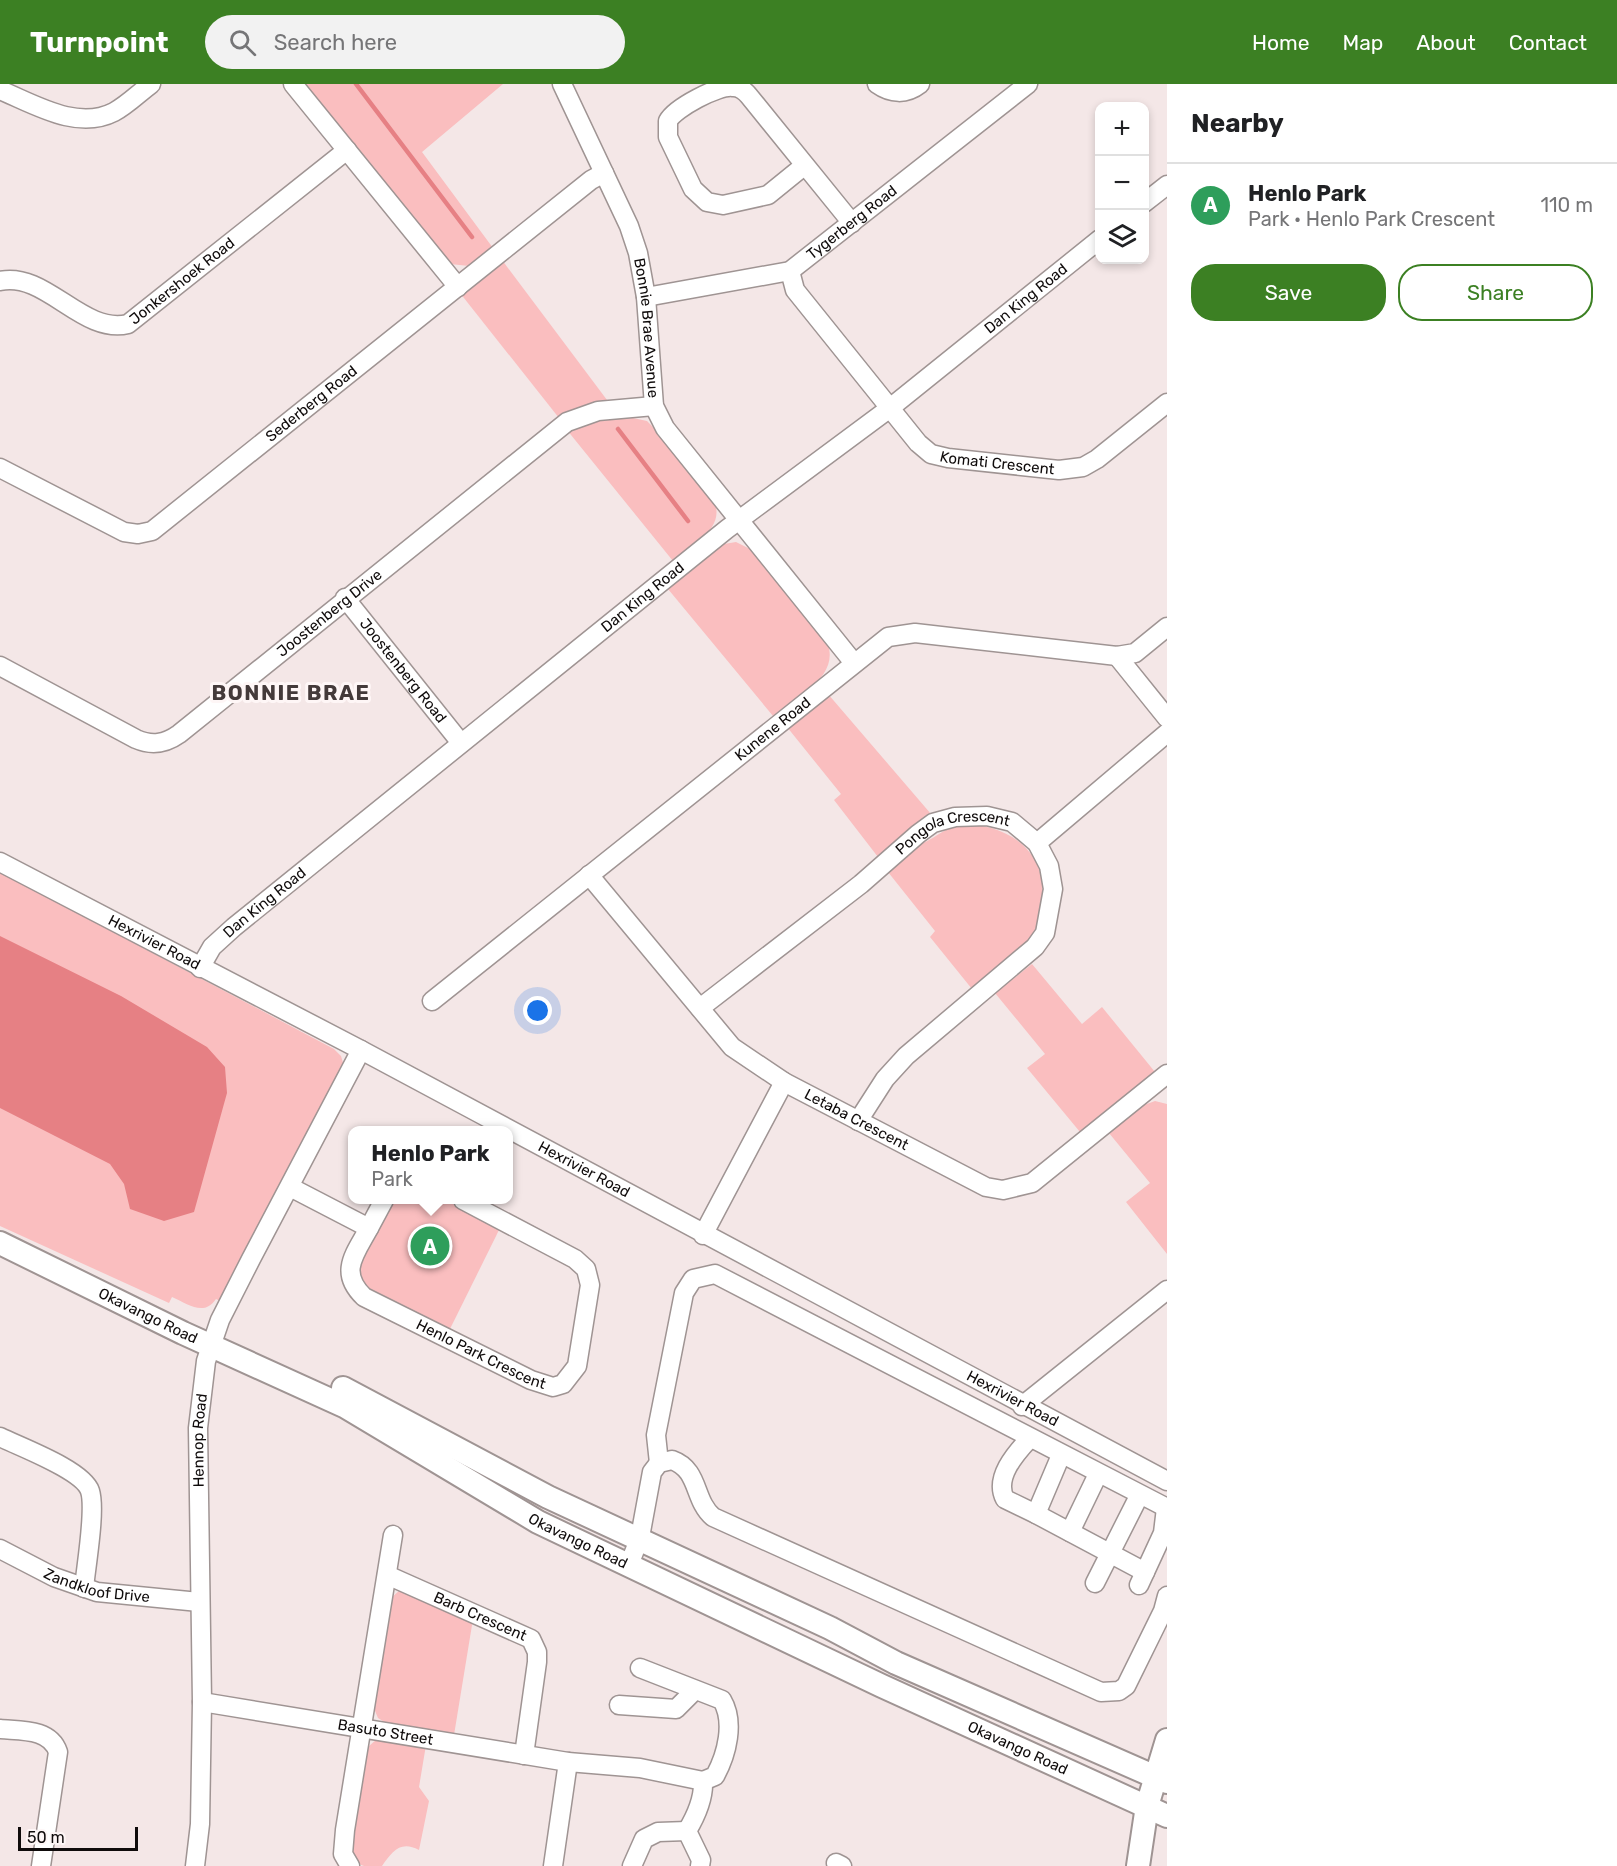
<!DOCTYPE html>
<meta charset="utf-8">
<style>
:root{--surface:#fff;--page:#f2f2f2;--text:#202124;--muted:#757577;--line:#e0e0e0;--accent:#3c8023}
body{margin:0;font-family:Rubik,sans-serif;background:var(--page);color:var(--text)}
.controls{position:absolute;right:18px;top:18px;display:grid;overflow:hidden;border-radius:12px;box-shadow:0 3px 9px #0003}
.controls button{width:54px;height:54px;display:grid;place-items:center;padding:0;border:0;border-bottom:2px solid var(--line);background:var(--surface);color:var(--text);font:30px sans-serif}
.scale{position:absolute;left:18px;bottom:15px;width:120px;box-sizing:border-box;padding-left:6px;border:3px solid #0f0b0b;border-top:0;font-size:16px;line-height:21px;white-space:nowrap;color:#0f0b0b;-webkit-text-stroke:4px #fef6f6;paint-order:stroke}
.you{position:absolute;left:538px;top:927px;width:21px;height:21px;margin:-15px;border:4px solid #fff;border-radius:50%;background:#1a73e8;box-shadow:0 0 0 9px #1a73e833}
.badge{display:grid;place-items:center;width:39px;height:39px;border-radius:50%;background:var(--accent);color:#fff;font-size:20px;font-weight:700}
.pin{position:absolute;translate:-50% -50%;border:3px solid #fff;box-shadow:0 2px 6px #0006}
.popup{position:absolute;left:348px;top:1042px;width:165px;height:78px;box-sizing:border-box;display:grid;place-content:center;border-radius:12px;background:var(--surface);filter:drop-shadow(0 2px 4px #0005);font-size:20px;white-space:nowrap;color:var(--muted)}
.popup b{font-size:22px;color:var(--text)}
.popup::after{content:'';position:absolute;left:50%;top:100%;margin-left:-12px;border:12px solid transparent;border-top-color:var(--surface)}
.list{margin:0;padding:0;list-style:none}
h2{display:flex;justify-content:space-between;align-items:center;height:78px;margin:0;padding:0 24px;font-size:26px}
h2 small{font-size:20px;font-weight:400;color:var(--muted)}
.list li{display:grid;grid-template-columns:39px 1fr auto;gap:18px;align-items:center;box-sizing:border-box;height:84px;padding:0 24px;border-top:2px solid var(--line)}
.list b{display:block;font-size:22px;white-space:nowrap}
.list p{margin:0;font-size:20px;white-space:nowrap;color:var(--muted)}
.list em{font-size:20px;font-style:normal;color:var(--muted)}
.actions{display:flex;gap:12px;padding:18px 24px}
.actions a{flex:1;padding:14px 0;border:2px solid var(--accent);border-radius:24px;text-align:center;font-size:21px;color:var(--accent)}
.actions .main{background:var(--accent);color:#fff}
.icon{flex:none;width:33px;height:33px;fill:none;stroke:currentColor;stroke-width:2;stroke-linecap:round;stroke-linejoin:round}
.map{position:relative;flex:none;width:1167px;height:1782px;overflow:hidden}
header{display:flex;align-items:center;gap:36px;box-sizing:border-box;height:84px;padding:0 30px;background:var(--accent);color:#fff}
header strong{font-size:28px}
nav{display:flex;gap:33px;margin-inline-start:auto;font-size:21px}
.search{width:420px;height:54px;background:var(--page);display:flex;align-items:center;gap:15px;box-sizing:border-box;padding:0 21px;border-radius:33px;color:var(--muted);font-size:22px}
main{display:flex}
aside{flex:1;background:var(--surface)}
.map>svg:first-child{display:block}
.green{fill:#fabebf}
.water{fill:#e68084}
.lines{fill:none;stroke-linecap:round;stroke-linejoin:round}
.stream{stroke:#e68084;stroke-width:4.5}
.minor-casing{stroke:#9f9493;stroke-width:21}
.major-casing{stroke:#9f9493;stroke-width:26}
.minor{stroke:#fff;stroke-width:18}
.major{stroke:#fff;stroke-width:22}
.labels{text-anchor:middle;stroke-width:6;stroke-linejoin:round;paint-order:stroke}
.street-label{font-size:15px;fill:#0f0b0b;stroke:#fef6f6}
.district-label{font-size:21px;font-weight:bold;letter-spacing:1.5px;fill:#443a3a;stroke:#fef6f6}
</style>
<header>
<strong>Turnpoint</strong>
<div class="search"><svg class="icon" aria-label="search" viewBox="0 0 24 24"><circle cx="10" cy="10" r="6"/><path d="M15 15l6 6"/></svg>Search here</div>
<nav><a>Home</a><a>Map</a><a>About</a><a>Contact</a></nav>
</header>
<main>
<div class="map">
<svg width="1167" height="1782" viewBox="0 0 1167 1782">
<rect width="100%" height="100%" fill="#f4e7e7"/>
<g class="green">
<path d="M303,0H503L422,68L493,164L469,182L450,180Z"/>
<path d="M502,176L610,320L559,334L460,209Z"/>
<path d="M633,334L647,337L657,347L716,423C721,447 690,463 673,477L567,346L584,337Z"/>
<path d="M736,458L752,466L828,561C839,593 795,615 773,632L668,505L724,460Z"/>
<path d="M828,610L931,730L878,773L834,716L841,710L787,643Z"/>
<path d="M959,740C1009,739 1052,769 1041,824C1039,832 1039,843 1035,851C1023,870 989,890 972,905L930,853L935,847L888,788L910,770L918,760C927,760 945,744 959,740Z"/>
<path d="M0,788L334,965L341,972L344,982L222,1218L216,1215C204,1233 188,1220 172,1213L169,1219L0,1142Z"/>
<path d="M1032,880L1082,940L1102,923L1155,988L1080,1048L1027,984L1045,970L995,909Z"/>
<path d="M1155,1017L1167,1020V1170L1126,1118L1150,1099L1109,1049L1144,1021Z"/>
<path d="M394,1116H445L500,1144L448,1249L369,1209L358,1197L360,1180Z"/>
<path d="M400,1506L473,1535L454,1651L386,1639L378,1634L373,1622L391,1514Z"/>
<path d="M377,1655L426,1661L419,1703L429,1717L419,1766C400,1756 392,1768 382,1782H364L356,1779L350,1764L366,1669L368,1663Z"/>
</g>
<path class="water" d="M0,852L121,912L207,963L225,983L227,1009L194,1128L164,1137L130,1125L124,1100L110,1080L0,1024Z"/>
<g class="lines">
<g class="stream">
<path d="M356,0L472,153"/>
<path d="M618,345L688,437"/>
</g>
<g class="minor-casing">
<g id="minor">
<path d="M293,0L458,203"/>
<path id="s1" d="M562,0L629,142L638,169L646,213L654,322L665,344L854,579"/>
<path d="M877,0C891,10 906,11 920,0"/>
<path d="M0,6C34,20 77,47 114,28C127,21 139,9 151,0"/>
<path d="M805,81L768,111L723,121L707,118L693,105L668,53V37C675,24 718,1 733,3C740,3 745,7 749,12L852,139"/>
<path d="M1144,119L1167,101"/>
<path id="s2" d="M790,187L795,206L918,359L931,370L948,374L1059,386L1083,383L1097,375L1167,319"/>
<path id="s3" d="M0,197C46,187 82,251 128,240L347,66"/>
<path id="s4" d="M646,213L790,187L1028,0"/>
<path id="s5" d="M0,384L124,448L138,450L152,447L591,96L604,89"/>
<path id="s6" d="M345,514L461,659"/>
<path d="M1117,572L1167,634"/>
<path id="s7" d="M0,582L136,655C152,662 165,660 179,650L567,338L598,327L654,322"/>
<path d="M1037,759L1167,649"/>
<path id="s8" d="M0,778L361,966L1167,1397"/>
<path id="s9" d="M589,791L732,963L784,998L986,1103L1003,1106L1032,1099L1167,990"/>
<path id="s10" d="M200,884L212,863L234,843L727,445L890,324L1100,155"/>
<path id="s11" d="M432,917L888,553L915,549L1117,572L1135,569L1167,543"/>
<path id="s12" d="M700,924L861,800L918,750L933,739L955,733L987,732L1012,738L1037,759L1049,782L1053,805L1045,849L1035,863L906,972L885,995L858,1037"/>
<path id="s13" d="M290,1103L369,1144C355,1170 338,1188 364,1213L531,1296L553,1303L563,1300L577,1282L590,1201L586,1185L575,1175L463,1116"/>
<path d="M369,1144L384,1116"/>
<path d="M703,1151L784,998"/>
<path d="M1022,1322L1167,1206"/>
<path d="M0,1353C20,1363 83,1386 90,1407C96,1426 86,1482 84,1504"/>
<path d="M1029,1355C1015,1370 994,1394 1005,1415L1036,1430"/>
<path d="M1061,1371L1036,1430L1145,1488"/>
<path d="M659,1379L656,1351L684,1209L693,1195L715,1190L1167,1424"/>
<path d="M1070,1448L1098,1390"/>
<path id="s14" d="M0,1465L54,1493L97,1508L199,1518"/>
<path d="M629,1481L640,1453L652,1388L659,1379L672,1376C700,1386 693,1416 713,1433L1101,1608L1119,1607L1126,1602L1163,1527L1167,1512"/>
<path id="s15" d="M387,1491L531,1555L537,1568V1578L524,1671"/>
<path d="M1095,1499L1139,1412"/>
<path d="M1139,1501L1163,1449L1166,1424"/>
<path d="M640,1584L722,1616C735,1638 727,1670 715,1692L703,1697"/>
<path id="s16" d="M202,1618L568,1678L640,1684L703,1697C704,1715 696,1732 687,1747L701,1776L700,1782"/>
<path d="M619,1621L676,1625L695,1606"/>
<path d="M0,1645C20,1647 50,1644 58,1668L41,1782"/>
<path d="M836,1779L842,1782"/>
<path id="s17" d="M195,1782L200,1740L202,1618L198,1344L206,1277L220,1236L251,1175L361,966"/>
<path d="M350,1782L343,1770L345,1746L393,1451"/>
<path d="M553,1782L568,1678"/>
<path d="M632,1782L644,1755L658,1748L687,1747"/>
</g>
</g>
<g class="major-casing">
<g id="major">
<path id="s18" d="M0,1159L183,1249L346,1323L538,1438L882,1602L1167,1732"/>
<path d="M343,1304L548,1413L830,1544L896,1579L1167,1698"/>
<path d="M1138,1782L1147,1722L1167,1656"/>
</g>
</g>
<use href="#minor" class="minor"/>
<use href="#major" class="major"/>
</g>
<g class="labels">
<g class="street-label">
<text dy="5" stroke="none"><textPath href="#s4" startOffset="225">Tygerberg Road</textPath></text>
<text dy="5" stroke="none"><textPath href="#s3" startOffset="208">Jonkershoek Road</textPath></text>
<text dy="5" stroke="none"><textPath href="#s10" startOffset="1065">Dan King Road</textPath></text>
<text dy="5" stroke="none"><textPath href="#s1" startOffset="261">Bonnie Brae Avenue</textPath></text>
<text dy="5" stroke="none"><textPath href="#s5" startOffset="372">Sederberg Road</textPath></text>
<text dy="5" stroke="none"><textPath href="#s2" startOffset="300">Komati Crescent</textPath></text>
<text dy="5" stroke="none"><textPath href="#s10" startOffset="579">Dan King Road</textPath></text>
<text dy="5" stroke="none"><textPath href="#s7" startOffset="393">Joostenberg Drive</textPath></text>
<text dy="5" stroke="none"><textPath href="#s6" startOffset="93">Joostenberg Road</textPath></text>
<text dy="5" stroke="none"><textPath href="#s11" startOffset="436">Kunene Road</textPath></text>
<text dy="5" stroke="none"><textPath href="#s12" startOffset="314">Pongola Crescent</textPath></text>
<text dy="5" stroke="none"><textPath href="#s10" startOffset="93">Dan King Road</textPath></text>
<text dy="5" stroke="none"><textPath href="#s8" startOffset="174">Hexrivier Road</textPath></text>
<text dy="5" stroke="none"><textPath href="#s9" startOffset="368">Letaba Crescent</textPath></text>
<text dy="5" stroke="none"><textPath href="#s8" startOffset="660">Hexrivier Road</textPath></text>
<text dy="5" stroke="none"><textPath href="#s18" startOffset="165">Okavango Road</textPath></text>
<text dy="5" stroke="none"><textPath href="#s13" startOffset="297">Henlo Park Crescent</textPath></text>
<text dy="5" stroke="none"><textPath href="#s8" startOffset="1146">Hexrivier Road</textPath></text>
<text dy="5" stroke="none"><textPath href="#s17" startOffset="426">Hennop Road</textPath></text>
<text dy="5" stroke="none"><textPath href="#s18" startOffset="651">Okavango Road</textPath></text>
<text dy="5" stroke="none"><textPath href="#s14" startOffset="105">Zandkloof Drive</textPath></text>
<text dy="5" stroke="none"><textPath href="#s15" startOffset="102">Barb Crescent</textPath></text>
<text dy="5" stroke="none"><textPath href="#s16" startOffset="186">Basuto Street</textPath></text>
<text dy="5" stroke="none"><textPath href="#s18" startOffset="1137">Okavango Road</textPath></text>
</g>
<g class="district-label">
<text x="291" y="616">BONNIE BRAE</text>
</g>
</g>
</svg>
<div class="controls">
<button>+</button>
<button>−</button>
<button><svg class="icon" aria-label="layers" viewBox="0 0 24 24"><path d="M12 4l9 5-9 5-9-5zM3 14l9 5 9-5"/></svg></button>
</div>
<div class="scale">50 m</div>
<div class="you"></div>
<div class="pin badge" style="left:430px;top:1162px;background:#2e9e5b">A</div>
<div class="popup"><b>Henlo Park</b>Park</div>
</div>
<aside>
<h2>Nearby<small></small></h2>
<ul class="list">
<li><span class="badge" style="background:#2e9e5b">A</span><div><b>Henlo Park</b><p>Park · Henlo Park Crescent</p></div><em>110 m</em></li>
</ul>
<div class="actions"><a class="main">Save</a><a>Share</a></div>
</aside>
</main>
